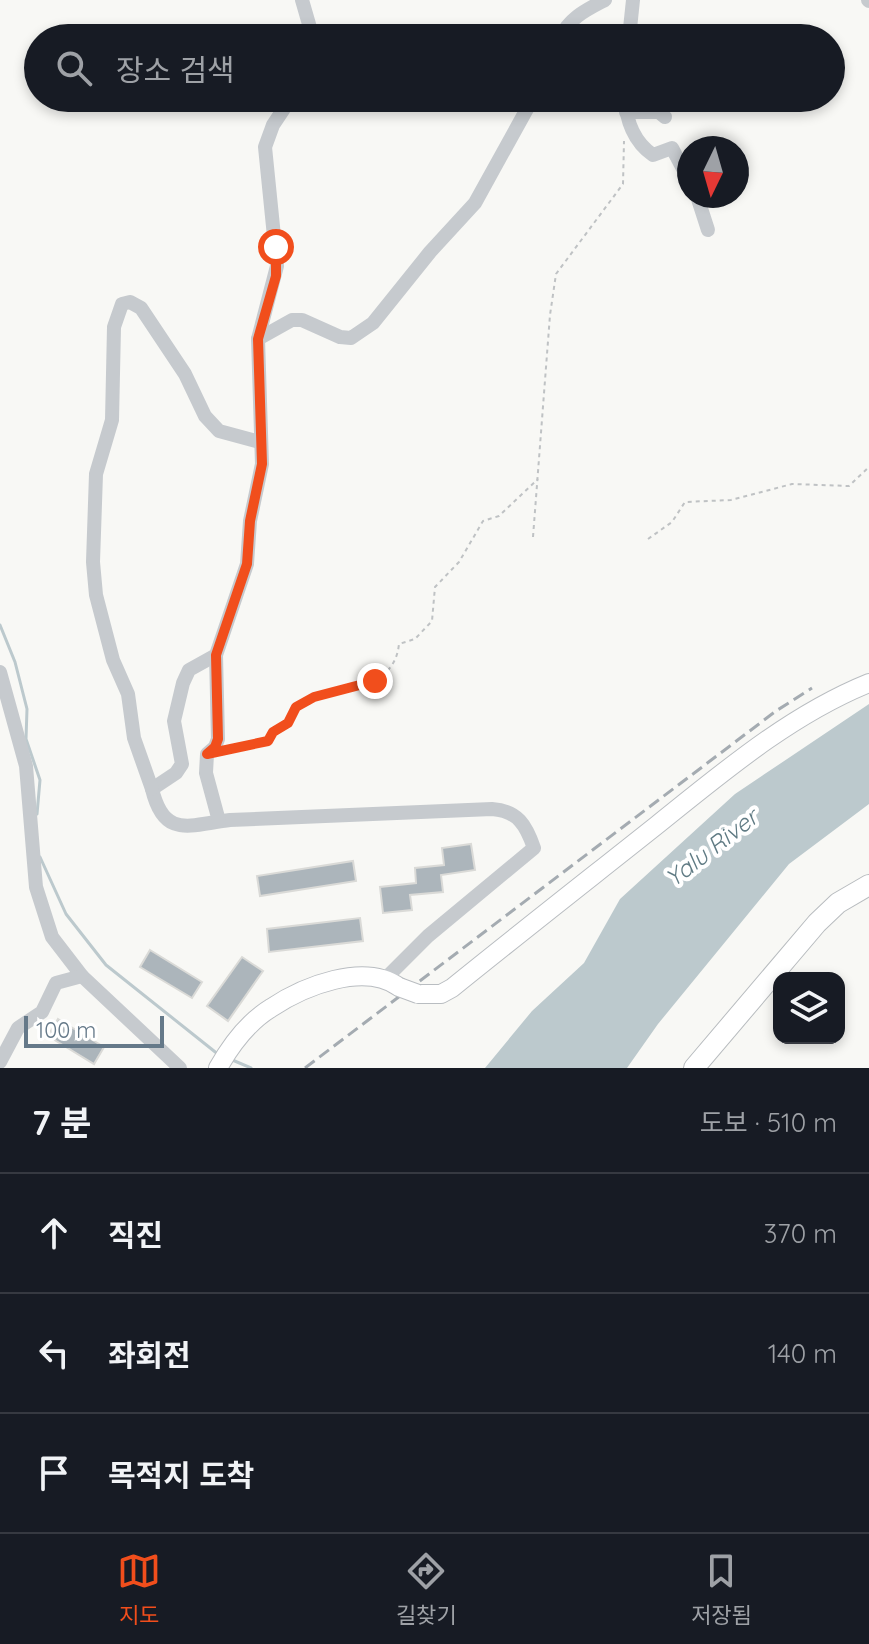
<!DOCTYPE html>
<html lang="ko">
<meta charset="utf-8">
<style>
:root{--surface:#171b24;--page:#242831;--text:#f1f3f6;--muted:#9ea1a6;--line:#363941;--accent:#f14e1c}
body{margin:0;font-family:Quicksand,"Noto Sans KR",sans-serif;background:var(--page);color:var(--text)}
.controls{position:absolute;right:24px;bottom:24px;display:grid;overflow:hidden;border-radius:16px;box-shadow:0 4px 12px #0003}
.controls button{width:72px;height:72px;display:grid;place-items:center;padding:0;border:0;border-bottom:2px solid var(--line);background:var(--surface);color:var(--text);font:40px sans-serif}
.compass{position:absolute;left:677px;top:136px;width:72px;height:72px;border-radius:50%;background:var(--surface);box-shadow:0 4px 12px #0003;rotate:185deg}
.scale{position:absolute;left:24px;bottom:20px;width:140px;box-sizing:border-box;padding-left:8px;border:4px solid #657989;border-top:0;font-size:22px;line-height:28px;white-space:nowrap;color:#657989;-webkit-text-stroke:6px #fff;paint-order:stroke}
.stop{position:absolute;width:24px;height:24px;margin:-18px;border:6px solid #f14e1c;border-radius:50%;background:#fff}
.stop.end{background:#f14e1c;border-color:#fff;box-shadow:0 2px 8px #0008}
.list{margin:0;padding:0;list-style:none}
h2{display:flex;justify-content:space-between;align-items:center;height:104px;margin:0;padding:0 32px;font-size:34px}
h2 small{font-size:26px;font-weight:400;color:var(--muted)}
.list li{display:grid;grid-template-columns:52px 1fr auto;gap:24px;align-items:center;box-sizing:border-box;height:120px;padding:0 32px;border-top:2px solid var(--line)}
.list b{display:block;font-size:30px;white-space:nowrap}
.list em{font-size:26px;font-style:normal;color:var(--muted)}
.icon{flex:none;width:44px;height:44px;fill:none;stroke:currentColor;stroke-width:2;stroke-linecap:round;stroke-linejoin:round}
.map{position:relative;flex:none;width:869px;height:1068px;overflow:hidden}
.search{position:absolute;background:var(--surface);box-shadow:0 4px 12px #0003;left:24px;right:24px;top:24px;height:88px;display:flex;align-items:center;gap:20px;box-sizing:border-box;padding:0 28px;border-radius:44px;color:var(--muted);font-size:30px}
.sheet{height:464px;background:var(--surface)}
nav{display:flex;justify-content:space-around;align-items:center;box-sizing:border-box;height:112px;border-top:2px solid var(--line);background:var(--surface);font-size:22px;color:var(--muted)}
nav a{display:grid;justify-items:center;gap:4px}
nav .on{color:var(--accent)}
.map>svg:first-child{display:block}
.water{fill:#bcc9cd}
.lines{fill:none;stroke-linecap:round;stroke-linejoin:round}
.stream{stroke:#bcc9cd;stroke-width:3}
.building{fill:#acb5bb;stroke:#dadad7;stroke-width:2}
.major-casing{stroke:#b9bdc1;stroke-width:20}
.highway-casing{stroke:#b8bcbf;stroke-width:22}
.path{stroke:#bfc2c4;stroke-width:2;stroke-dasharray:4 4;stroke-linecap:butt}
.minor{stroke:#c6cace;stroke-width:14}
.major{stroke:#fff;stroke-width:18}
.highway{stroke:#fff;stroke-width:20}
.rail{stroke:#a4abb1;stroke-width:3;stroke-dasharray:12 6;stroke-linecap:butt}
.major-bridge-casing{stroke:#b9bdc1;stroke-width:20;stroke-linecap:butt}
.major-bridge{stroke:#fff;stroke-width:18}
.route{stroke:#f14e1c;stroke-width:10}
.labels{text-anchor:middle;stroke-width:8;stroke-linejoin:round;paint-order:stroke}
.water-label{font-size:24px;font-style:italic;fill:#607b84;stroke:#fff}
</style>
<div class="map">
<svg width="869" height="1068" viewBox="0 0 869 1068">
<rect width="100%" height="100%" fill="#f8f8f5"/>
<path class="water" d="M869,704V804L789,864L658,1024L627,1068H485L532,1011L584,963L620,899L735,794Z"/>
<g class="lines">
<g class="stream">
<path d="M0,625L15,662L27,709L26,739L40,780L37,814"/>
<path d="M40,857L66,914L106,965L219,1055"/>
<path d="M230,1059L251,1068"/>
</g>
</g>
<g class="building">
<path d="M471,844L475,870L441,875L443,892L410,895L412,910L383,913L380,887L416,883L415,868L444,865L442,848Z"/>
<path d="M353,861L356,881L260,896L257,876Z"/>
<path d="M360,918L363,941L269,952L267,929Z"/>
<path d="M150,950L202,982L192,998L140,967Z"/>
<path d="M242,957L263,971L228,1021L207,1006Z"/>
<path d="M58,1019L104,1047L94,1064L48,1036Z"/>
</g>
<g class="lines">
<g class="major-casing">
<g id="major">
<path d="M418,994H441L452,988C520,933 589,879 657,825C723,772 790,715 869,683"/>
<path d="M218,1068C231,1045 248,1022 271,1008C304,986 364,962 399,987"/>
</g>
</g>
<g class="highway-casing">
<path id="highway" d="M694,1068L817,923L838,903L869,885"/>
</g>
<g class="path">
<path d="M533,537L550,315L556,274L623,184L624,141"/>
<path d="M648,539L672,522L685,502L731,500L792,484L849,486L869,467"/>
<path d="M228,750L268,741C272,733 303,703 311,699C345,682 394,691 399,644L415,639L432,621L435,587L459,562L483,521L499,516L538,479"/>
</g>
<g class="minor">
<path d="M302,0L313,38"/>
<path d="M868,0L869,1"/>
<path d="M560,38C569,18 586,10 605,0"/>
<path d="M629,38L633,0"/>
<path d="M291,98L273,125L265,147L277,266L258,339L262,464L250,521L247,564L216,655L189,670L183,683L174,721L182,764L176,773L152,789C164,839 189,825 230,820L492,809C518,811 526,825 534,848L428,936L386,978"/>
<path d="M625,98C626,120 634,142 653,155L672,148L689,180"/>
<path d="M626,112H659L665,117"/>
<path d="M697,196L708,230"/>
<path d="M258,339L292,320H302L340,337L351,338L373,323L430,252L475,203L533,98"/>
<path d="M216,655L218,739L215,747L207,754L206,773L219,821"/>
<path d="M0,672L26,766L36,887L52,937L82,976L180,1068"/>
<path d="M152,789L134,738L128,694L113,660L96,595L93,562L96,474L112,420L114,327L122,304L130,302L141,308L185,374L205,416L219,431L260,442"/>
<path d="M0,1062L18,1028L42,1012L56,983L82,976"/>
</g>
<use href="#major" class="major"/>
<use href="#highway" class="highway"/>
<path class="rail" d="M305,1068L776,711L812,688"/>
<g class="major-bridge-casing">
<path id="major-bridge" d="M399,987L418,994"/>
</g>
<use href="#major-bridge" class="major-bridge"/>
</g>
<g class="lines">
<path class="route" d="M276,247V276L258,339L262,464L250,521L247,564L216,655L218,739L215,747L207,754L268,741L273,732L288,723L296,707L314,697L375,681"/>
</g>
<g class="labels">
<g class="water-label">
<text transform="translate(712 848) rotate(-38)" y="8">Yalu River</text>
</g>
</g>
</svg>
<div class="controls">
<button><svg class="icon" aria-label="layers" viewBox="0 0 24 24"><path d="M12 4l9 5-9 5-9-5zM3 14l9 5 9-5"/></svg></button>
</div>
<svg class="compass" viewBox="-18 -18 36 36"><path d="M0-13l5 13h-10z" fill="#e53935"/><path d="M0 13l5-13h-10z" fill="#9ea1a6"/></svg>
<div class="scale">100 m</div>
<div class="stop" style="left:276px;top:247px"></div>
<div class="stop end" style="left:375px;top:681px"></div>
<div class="search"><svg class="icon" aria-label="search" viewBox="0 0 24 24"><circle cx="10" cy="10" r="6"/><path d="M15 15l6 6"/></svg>장소 검색</div>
</div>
<section class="sheet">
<h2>7 분<small>도보 · 510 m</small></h2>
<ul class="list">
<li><svg class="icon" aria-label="ahead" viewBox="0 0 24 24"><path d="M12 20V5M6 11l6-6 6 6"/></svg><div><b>직진</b></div><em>370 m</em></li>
<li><svg class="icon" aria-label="left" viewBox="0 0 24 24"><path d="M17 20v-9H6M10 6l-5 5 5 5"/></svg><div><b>좌회전</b></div><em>140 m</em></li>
<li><svg class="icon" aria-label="arrive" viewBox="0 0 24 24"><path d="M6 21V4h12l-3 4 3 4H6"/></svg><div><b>목적지 도착</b></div></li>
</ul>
</section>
<nav>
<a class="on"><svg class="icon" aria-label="map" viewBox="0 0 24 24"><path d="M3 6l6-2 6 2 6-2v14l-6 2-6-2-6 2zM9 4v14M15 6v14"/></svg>지도</a>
<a><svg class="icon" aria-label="directions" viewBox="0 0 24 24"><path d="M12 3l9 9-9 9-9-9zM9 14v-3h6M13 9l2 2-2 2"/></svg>길찾기</a>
<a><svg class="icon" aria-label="saved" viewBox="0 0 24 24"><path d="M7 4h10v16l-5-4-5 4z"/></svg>저장됨</a>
</nav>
